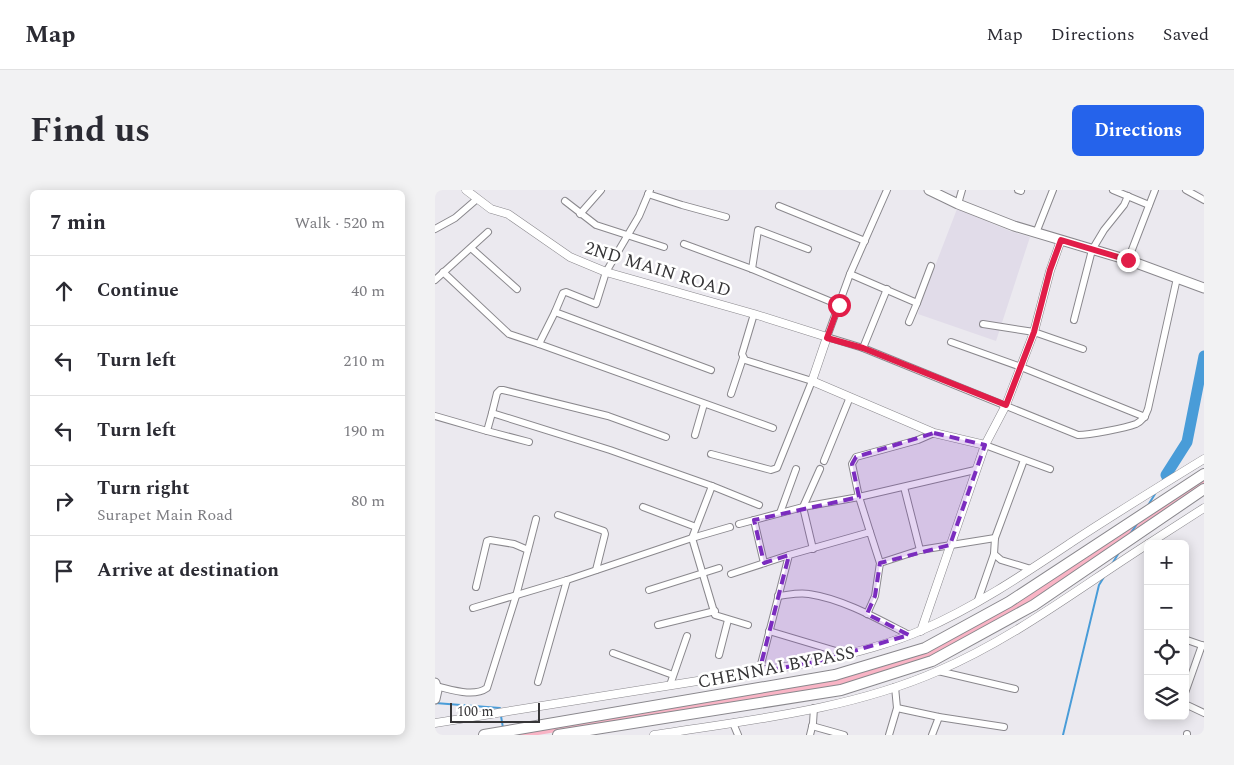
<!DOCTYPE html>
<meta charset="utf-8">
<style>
:root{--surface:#fff;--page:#f2f2f3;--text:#2b2b33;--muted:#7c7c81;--line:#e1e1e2;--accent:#2563eb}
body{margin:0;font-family:Spectral,serif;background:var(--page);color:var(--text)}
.controls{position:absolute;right:15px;bottom:15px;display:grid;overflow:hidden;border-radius:8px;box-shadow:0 2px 12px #0003}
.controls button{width:45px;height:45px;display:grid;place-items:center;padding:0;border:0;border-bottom:1px solid var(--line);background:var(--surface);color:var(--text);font:25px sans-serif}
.scale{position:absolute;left:15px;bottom:12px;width:90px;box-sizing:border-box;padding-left:5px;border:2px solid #363537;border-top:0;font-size:14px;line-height:18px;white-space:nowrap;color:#363537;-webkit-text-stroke:4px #fff;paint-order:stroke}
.stop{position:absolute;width:15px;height:15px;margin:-11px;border:4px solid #e11d48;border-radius:50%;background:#fff}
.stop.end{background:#e11d48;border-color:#fff;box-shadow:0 1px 5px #0008}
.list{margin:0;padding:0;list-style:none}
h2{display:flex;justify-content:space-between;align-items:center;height:65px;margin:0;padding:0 20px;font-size:21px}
h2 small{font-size:16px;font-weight:400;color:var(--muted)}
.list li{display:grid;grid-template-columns:32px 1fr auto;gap:15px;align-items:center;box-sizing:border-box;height:70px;padding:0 20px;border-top:1px solid var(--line)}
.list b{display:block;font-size:19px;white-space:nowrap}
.list p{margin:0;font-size:16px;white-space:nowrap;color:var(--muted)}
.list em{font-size:16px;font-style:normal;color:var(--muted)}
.icon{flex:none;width:28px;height:28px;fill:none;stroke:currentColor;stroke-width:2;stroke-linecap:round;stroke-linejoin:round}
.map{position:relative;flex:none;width:769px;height:545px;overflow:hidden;border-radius:8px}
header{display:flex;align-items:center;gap:30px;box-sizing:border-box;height:70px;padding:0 25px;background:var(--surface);border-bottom:1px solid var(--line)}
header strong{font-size:24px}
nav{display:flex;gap:28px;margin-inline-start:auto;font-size:18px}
.intro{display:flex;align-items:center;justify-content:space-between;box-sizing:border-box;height:120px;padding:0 30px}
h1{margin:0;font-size:35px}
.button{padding:12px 22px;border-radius:8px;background:var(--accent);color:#fff;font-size:18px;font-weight:700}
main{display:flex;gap:30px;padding:0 30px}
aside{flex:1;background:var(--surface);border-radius:8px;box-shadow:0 2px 12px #0003}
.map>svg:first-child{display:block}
.built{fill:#e1dce9}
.green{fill:#f9b4c5}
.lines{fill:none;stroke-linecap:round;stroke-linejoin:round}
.stream{stroke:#499cd8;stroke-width:2}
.river{stroke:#499cd8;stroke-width:11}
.minor-casing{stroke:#8a888d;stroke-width:8}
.tertiary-casing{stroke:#8a888d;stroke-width:9}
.secondary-casing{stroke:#8a888d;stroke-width:11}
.trunk-casing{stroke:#8a888d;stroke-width:12}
.minor{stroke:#fff;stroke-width:6}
.tertiary{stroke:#fff;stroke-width:8}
.secondary{stroke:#fff;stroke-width:9}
.trunk{stroke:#fff;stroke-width:10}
.route{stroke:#e11d48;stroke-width:6}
.marked{fill:#7b2cbf;fill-opacity:0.2;stroke:#7b2cbf;stroke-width:4;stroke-dasharray:10 6;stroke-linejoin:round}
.labels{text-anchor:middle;stroke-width:5;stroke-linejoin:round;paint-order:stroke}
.street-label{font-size:18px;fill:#363537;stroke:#fff}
</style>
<header>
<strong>Map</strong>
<nav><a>Map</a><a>Directions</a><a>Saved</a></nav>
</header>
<div class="intro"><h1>Find us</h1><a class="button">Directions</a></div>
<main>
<aside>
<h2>7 min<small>Walk · 520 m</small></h2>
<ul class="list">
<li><svg class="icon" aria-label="ahead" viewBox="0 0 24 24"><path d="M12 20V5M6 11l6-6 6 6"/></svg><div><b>Continue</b></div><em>40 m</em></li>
<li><svg class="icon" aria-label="left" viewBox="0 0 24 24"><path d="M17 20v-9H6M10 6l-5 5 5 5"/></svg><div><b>Turn left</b></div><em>210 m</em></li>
<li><svg class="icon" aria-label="left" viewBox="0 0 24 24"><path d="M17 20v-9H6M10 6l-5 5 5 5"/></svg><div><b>Turn left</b></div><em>190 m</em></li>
<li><svg class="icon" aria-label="right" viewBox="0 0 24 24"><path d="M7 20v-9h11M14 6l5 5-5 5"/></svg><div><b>Turn right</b><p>Surapet Main Road</p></div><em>80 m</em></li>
<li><svg class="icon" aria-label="arrive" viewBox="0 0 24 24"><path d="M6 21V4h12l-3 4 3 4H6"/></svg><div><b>Arrive at destination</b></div></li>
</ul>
</aside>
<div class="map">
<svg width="769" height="545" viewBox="0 0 769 545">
<rect width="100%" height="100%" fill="#ebe9ef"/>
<path class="built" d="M522,19L575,41L595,47L561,151L483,124L485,115Z"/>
<path class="green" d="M769,286V296L596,413L498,468L410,495L103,545H65L327,500L489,462Z"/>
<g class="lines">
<g class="stream">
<path d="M727,291L731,285"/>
<path d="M712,317L720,304"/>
<path d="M695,344L702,334"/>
<path d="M677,374L685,361"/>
<path d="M0,513L65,518V521"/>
<path d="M66,526L68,538"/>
<path d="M628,545L664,395L669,387"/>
</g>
<path class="river" d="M731,285L752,252L769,166"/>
<g class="minor-casing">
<g id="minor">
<path d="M452,0L415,84L392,147L428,158L643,245C655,245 690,238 701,234C707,231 711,225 713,219L742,88"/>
<path d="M583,0L586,1"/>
<path d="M678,0L714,15"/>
<path d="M751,0L769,10"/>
<path d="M213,4L247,15L291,27"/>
<path d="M130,11L161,35L229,57"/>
<path d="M523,14L527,0"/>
<path d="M344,16L430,51"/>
<path d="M145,24L166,0"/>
<path d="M0,39L20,28L42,9"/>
<path d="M601,43L618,0"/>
<path d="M249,54L317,79L404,115"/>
<path d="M36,58L82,99"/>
<path d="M693,70L720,0"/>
<path d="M317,79L323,40L373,59"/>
<path d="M8,82L74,144L104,154L338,238"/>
<path d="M415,84L482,113L474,132"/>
<path d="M0,90L53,42"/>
<path d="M482,113L496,76"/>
<path d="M120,122L128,103L131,102L161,114L171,82L204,26L215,0"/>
<path d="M639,130L657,60L669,40L689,15L693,6"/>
<path d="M548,134L599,142L648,159"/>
<path d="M516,152L586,177L710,227"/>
<path d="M104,154L120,122L276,180"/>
<path d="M428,158L452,99"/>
<path d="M296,204L308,168"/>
<path d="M57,223L62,203L65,200H68L173,226L231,247"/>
<path d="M0,226L52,241"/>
<path d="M499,243L483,250L421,267L417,274L424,307L540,280"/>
<path d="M260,245L269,214"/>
<path d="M550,255L615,279"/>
<path d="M276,264L336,280L342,278L377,191L310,170L307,164L319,124"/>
<path d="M589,270L560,348L559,364L566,370L596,379"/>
<path d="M389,271L415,207"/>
<path d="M277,296L324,315"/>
<path d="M469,297L485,360"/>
<path d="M208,317L261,337"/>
<path d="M345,323L361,279"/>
<path d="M123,325L169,341L170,344L161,380"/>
<path d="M319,330L329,373"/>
<path d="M304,334L368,317L424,307L435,342"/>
<path d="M295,337L257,348L280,425L313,435"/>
<path d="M378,359L368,317L385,279"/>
<path d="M93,360L101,329"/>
<path d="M445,373L485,360L560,348"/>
<path d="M296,384L354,365"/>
<path d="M214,400L284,378"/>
<path d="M343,406C353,405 364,402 374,404C408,409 443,429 474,445"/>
<path d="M543,410L559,364"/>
<path d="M38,418L132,390L257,348L277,296L175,260L57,223L52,241L94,252"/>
<path d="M223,435L280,421"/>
<path d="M334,441L411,464"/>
<path d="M752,450L769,456"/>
<path d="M178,463L238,485"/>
<path d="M284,465L293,430"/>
<path d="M503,481L580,499"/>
<path d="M324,482L354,365L435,342L445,373L440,406L432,424"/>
<path d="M103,492L132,390"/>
<path d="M235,495L252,446"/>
<path d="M0,496C15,499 38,508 52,498L81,406L93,360L79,354L55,350L52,351L41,397"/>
<path d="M750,503L767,455"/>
<path d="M750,514L769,523"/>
<path d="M462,518L504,527L569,537"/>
<path d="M298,533L303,545"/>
<path d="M377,536L409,545"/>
<path d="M375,545L378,533L379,518"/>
<path d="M454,545L462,518L460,497"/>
<path d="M497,545L504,527"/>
<path d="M752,545V544"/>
</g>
</g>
<g class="tertiary-casing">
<g id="tertiary">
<path d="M31,0L56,19L73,24L135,67L171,82L319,124L392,147L377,191L499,243L550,255"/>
<path d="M713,354L769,318"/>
<path d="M486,441L550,255L571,215L599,142L615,81L626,50"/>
<path d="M0,533L381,472C417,463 453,455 487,440C540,417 589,384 637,352C681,323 725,296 769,269"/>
<path d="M219,545C314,530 414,520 503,481C578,449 644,398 713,354"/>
</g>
</g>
<g class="secondary-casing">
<g id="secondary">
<path d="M494,0L523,14L579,36L693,70L769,98"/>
<path d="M0,493L2,500L0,509"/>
</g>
</g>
<g class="trunk-casing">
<g id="trunk">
<path d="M49,545L400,485L490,458L574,412L769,284"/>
<path d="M123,545L406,500L497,471L599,415L769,299"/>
</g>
</g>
<use href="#minor" class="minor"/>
<use href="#tertiary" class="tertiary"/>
<use href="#secondary" class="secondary"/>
<use href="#trunk" class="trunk"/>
</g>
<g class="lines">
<path class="route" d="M404,115L392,148L428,158L571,215L599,142L615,80L626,50L693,70"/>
</g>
<path class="marked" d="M499,243L550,255L515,355L445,373L440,406L432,424L474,445L381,472L324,482L354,365L329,373L319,330L424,307L417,274L421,267Z"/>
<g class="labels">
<g class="street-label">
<text transform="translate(223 79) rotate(17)" y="6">2ND MAIN ROAD</text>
<text transform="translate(341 477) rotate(-11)" y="6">CHENNAI BYPASS</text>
</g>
</g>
</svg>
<div class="controls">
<button>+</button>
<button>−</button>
<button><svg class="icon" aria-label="locate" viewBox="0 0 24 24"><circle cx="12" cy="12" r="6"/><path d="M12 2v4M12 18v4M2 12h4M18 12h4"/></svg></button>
<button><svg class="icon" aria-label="layers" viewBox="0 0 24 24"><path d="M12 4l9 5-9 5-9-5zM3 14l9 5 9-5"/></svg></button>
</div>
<div class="scale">100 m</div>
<div class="stop" style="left:404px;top:115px"></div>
<div class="stop end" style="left:693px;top:70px"></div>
</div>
</main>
